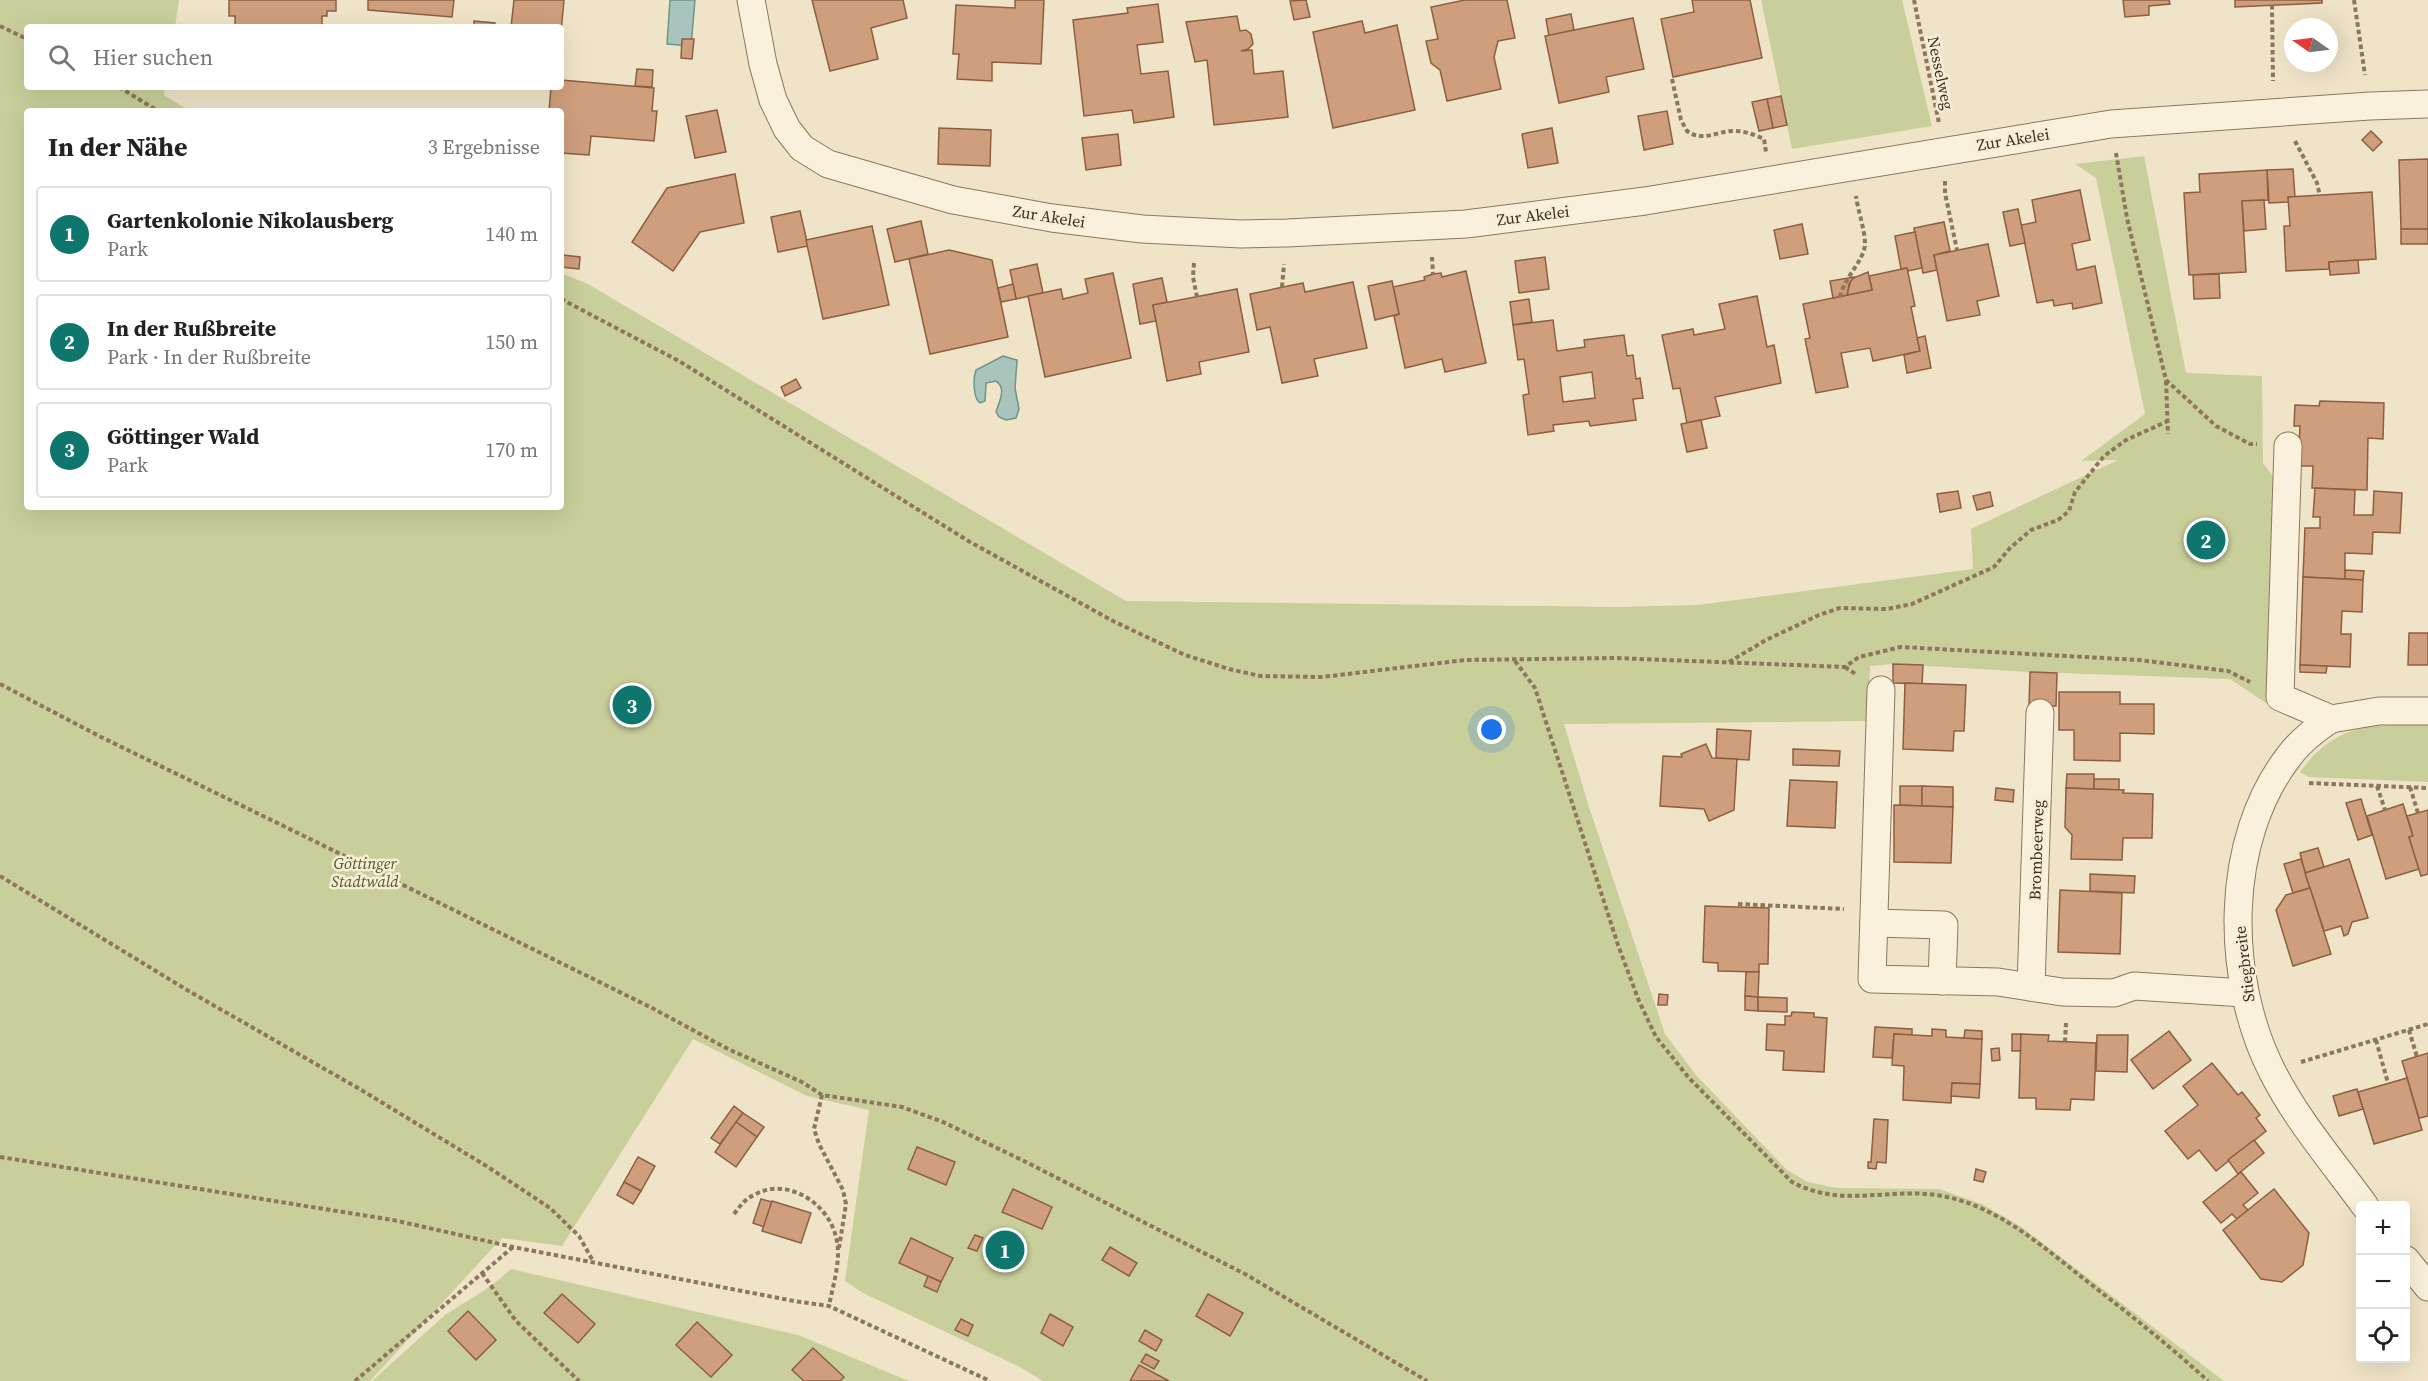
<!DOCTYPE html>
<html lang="de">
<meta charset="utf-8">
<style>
:root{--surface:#fff;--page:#f2f2f2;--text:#222;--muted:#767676;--line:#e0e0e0;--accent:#0f766e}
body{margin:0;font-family:"Source Serif 4",serif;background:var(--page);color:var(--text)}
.controls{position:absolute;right:18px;bottom:18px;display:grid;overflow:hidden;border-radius:6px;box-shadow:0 6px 24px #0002}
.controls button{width:54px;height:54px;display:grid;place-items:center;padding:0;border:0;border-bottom:2px solid var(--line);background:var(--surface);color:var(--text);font:30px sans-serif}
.compass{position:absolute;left:2284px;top:18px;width:54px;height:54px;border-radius:50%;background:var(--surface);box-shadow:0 6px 24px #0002;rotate:284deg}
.you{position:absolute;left:1492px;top:730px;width:21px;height:21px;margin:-15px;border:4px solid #fff;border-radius:50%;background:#1a73e8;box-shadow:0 0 0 9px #1a73e833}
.badge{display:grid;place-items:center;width:39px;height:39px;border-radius:50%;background:var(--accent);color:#fff;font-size:20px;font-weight:700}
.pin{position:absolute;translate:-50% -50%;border:3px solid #fff;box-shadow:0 2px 6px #0006}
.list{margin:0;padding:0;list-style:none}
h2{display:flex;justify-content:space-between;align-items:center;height:78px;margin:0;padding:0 24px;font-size:26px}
h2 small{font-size:20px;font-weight:400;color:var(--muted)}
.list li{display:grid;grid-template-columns:39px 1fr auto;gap:18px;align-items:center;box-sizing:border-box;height:96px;margin:0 12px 12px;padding:0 12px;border:2px solid var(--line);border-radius:6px}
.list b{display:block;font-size:22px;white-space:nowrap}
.list p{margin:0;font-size:20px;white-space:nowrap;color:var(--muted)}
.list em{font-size:20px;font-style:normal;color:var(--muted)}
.icon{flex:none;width:33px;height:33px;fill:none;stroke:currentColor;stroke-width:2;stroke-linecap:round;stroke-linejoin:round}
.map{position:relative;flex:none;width:2428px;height:1381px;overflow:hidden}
.search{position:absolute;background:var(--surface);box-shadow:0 6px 24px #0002;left:24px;top:24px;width:540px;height:66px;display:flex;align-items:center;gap:15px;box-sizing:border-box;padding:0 21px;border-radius:6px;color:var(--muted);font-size:22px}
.panel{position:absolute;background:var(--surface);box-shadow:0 6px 24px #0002;left:24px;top:108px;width:540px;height:402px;border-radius:6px}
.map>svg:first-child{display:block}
.green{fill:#c9cf9b}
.water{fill:#a9c4bc;stroke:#6f938a;stroke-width:1.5}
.building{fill:#cf9f7d;stroke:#8d5f41;stroke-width:1.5;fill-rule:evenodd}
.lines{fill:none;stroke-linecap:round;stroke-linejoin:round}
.minor-casing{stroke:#8d765c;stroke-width:29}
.path{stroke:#8d765c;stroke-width:4;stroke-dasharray:4.5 3;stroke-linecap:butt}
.minor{stroke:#faf1dc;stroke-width:27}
.labels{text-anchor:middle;stroke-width:5;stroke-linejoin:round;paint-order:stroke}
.street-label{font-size:16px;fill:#3d2e20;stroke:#f7eed8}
.park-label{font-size:16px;font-style:italic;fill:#4d5a26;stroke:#f7eed8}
</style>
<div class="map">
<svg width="2428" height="1381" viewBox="0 0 2428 1381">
<rect width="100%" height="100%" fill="#f0e4c8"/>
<g class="green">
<path d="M0,0H179L175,27H27V87H165L164,95L190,111H27V507H561V273L588,284L1126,601L1617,607L1698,605L1973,569L1971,529L2118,460L2081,461L2145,414L2096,178L2075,164L2144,156L2186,373L2262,376L2263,463L2278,483L2269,705L2230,679L2030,672L1893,664L1870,666L1869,721L1564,724L1589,807L1665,1034L1696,1075L1787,1170L1808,1182L1837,1188L1939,1189L1982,1204L2020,1226L2224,1381H1043L1018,1366L863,1293L845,1281L869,1110L807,1096L693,1039L562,1246L502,1238L370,1381H0Z"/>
<path d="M1761,0H1902L1932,126L1792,149Z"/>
<path d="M2428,725V782L2309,777L2300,772C2336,723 2371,724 2428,725Z"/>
<path d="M511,1269L798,1335L909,1381H372L445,1315L491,1286Z"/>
</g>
<g class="water">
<path d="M670,0H695L691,46L667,44Z"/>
<path d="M1003,356L1017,360L1015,388L1019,409L1016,418L1006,420L999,417L996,412C999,402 1007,388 996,381L986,383L985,401L980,403C973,398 973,378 976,370Z"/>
</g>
<g class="building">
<path d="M229,0H336V11H327V16H322V26L235,27V16H229Z"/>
<path d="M454,0L452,17L368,10V0Z"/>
<path d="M514,0H564L561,32V27H511Z"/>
<path d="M812,0H903L907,18L871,28L878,59L830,71Z"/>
<path d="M1015,0H1044L1041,64L992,62V81L957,79L959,54H953L956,5L1015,8Z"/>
<path d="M1306,0L1310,17L1294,20L1290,1Z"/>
<path d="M1465,0H1507L1515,38L1498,41L1494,57L1501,89L1447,101L1440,70L1431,63L1426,41L1438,39L1431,7Z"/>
<path d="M1692,0H1750L1762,58L1673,77L1661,19L1694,12Z"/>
<path d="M2123,0H2169L2170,4L2149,6V15L2125,17Z"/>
<path d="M2235,0H2322V3L2235,7Z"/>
<path d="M1158,4L1163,42L1137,45L1141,74L1168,71L1174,117L1134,123L1132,110L1084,116L1073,20L1128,13L1127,8Z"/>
<path d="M1571,14L1574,30L1549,36L1546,19Z"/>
<path d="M1237,16L1240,31L1246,30L1251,34L1253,44L1248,49L1241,51L1252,50L1254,74L1283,71L1288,117L1214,125L1207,60L1195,62L1186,22Z"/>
<path d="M1633,18L1644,69L1606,77L1609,92L1559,103L1545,36Z"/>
<path d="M474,21L495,23L494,27H474Z"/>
<path d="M1362,21L1365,33L1397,25L1415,110L1333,128L1313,32Z"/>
<path d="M682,39H694L692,59L681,58Z"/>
<path d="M637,69L653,70L652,87L635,86Z"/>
<path d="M561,80L654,88L652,111H657L654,141L591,136L589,155L561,153V111H549L551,87H561Z"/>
<path d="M1781,96L1787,125L1773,128L1767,99Z"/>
<path d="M1767,99L1773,128L1759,131L1752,102Z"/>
<path d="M717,110L726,152L695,158L686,116Z"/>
<path d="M1667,111L1673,144L1644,150L1638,116Z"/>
<path d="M939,128L991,130L990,166L938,164Z"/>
<path d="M1552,128L1558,163L1528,168L1522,134Z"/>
<path d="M2371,131L2382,142L2373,151L2362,140Z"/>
<path d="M1118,134L1121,165L1086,170L1082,138Z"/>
<path d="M2428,159V229H2401L2399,160Z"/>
<path d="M2293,169L2295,197H2288L2289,202L2269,203L2267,170Z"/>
<path d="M2267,170L2268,200L2242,201L2246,272L2189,275L2184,193L2200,192L2199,174Z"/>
<path d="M735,174L744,223L700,232L673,271L632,242L667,188Z"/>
<path d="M2080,190L2090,240L2072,244L2077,270L2095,266L2102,303L2073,309L2072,303L2054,306L2053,300L2037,303L2021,225L2036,222L2032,200Z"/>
<path d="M2372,192L2376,259L2329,262V269L2286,271L2284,226H2290L2288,197Z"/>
<path d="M2264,200L2266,229L2244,231L2242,201Z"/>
<path d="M2018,209L2025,243L2010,246L2003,212Z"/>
<path d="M800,211L808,246L778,252L771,217Z"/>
<path d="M921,221L928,254L895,262L887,229Z"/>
<path d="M1944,222L1950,251L1934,255L1937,270L1923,273L1914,228Z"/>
<path d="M1802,224L1808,254L1780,259L1774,230Z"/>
<path d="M872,226L889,305L823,319L806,240Z"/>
<rect x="2401" y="229" width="27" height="15"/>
<path d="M1915,232L1922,268L1908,271L1907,268L1901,269L1895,236Z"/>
<path d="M1988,244L1999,296L1977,301L1980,315L1947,321L1934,255Z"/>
<path d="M949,250L992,260L1008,337L930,354L909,259Z"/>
<path d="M563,255L580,257L579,269L561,267Z"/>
<path d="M1545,257L1549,289L1519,293L1515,261Z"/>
<path d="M2358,260L2359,273L2330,275L2329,262Z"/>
<path d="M1037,264L1043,293L1016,299L1010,270Z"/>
<path d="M1907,268L1915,306L1911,307L1920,351L1873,361L1870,348L1841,353L1848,387L1816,393L1805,339L1810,338L1803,304L1872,290L1869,276Z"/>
<path d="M1466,271L1486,363L1445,372L1442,359L1405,368L1394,316L1399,314L1393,287L1425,280L1424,277L1433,274L1441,273L1442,277Z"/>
<path d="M1868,272L1872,290L1847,295L1851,279Z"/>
<path d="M1113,273L1131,358L1045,377L1028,296L1061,289L1063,299L1088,293L1085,279Z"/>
<path d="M2219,274L2220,298L2194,299L2193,275Z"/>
<path d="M1854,277L1849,284L1847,295L1833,298L1830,281Z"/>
<path d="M1162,278L1167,302L1153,305L1156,321L1140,324L1133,284Z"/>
<path d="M1392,281L1399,314L1375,320L1368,286Z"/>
<path d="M1353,282L1367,348L1314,359L1318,376L1282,383L1270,327L1257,330L1250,294L1303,283L1305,292Z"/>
<path d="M1013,284L1016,299L1001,302L998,288Z"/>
<path d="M1237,289L1249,352L1199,362L1201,374L1167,381L1153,305Z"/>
<path d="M1757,296L1767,347L1774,345L1781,383L1715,397L1720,416L1687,423L1680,388L1673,389L1662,335L1693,329L1694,335L1725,329L1719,304Z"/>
<path d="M1529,299L1532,322L1513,325L1510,302Z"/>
<path d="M1553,320L1557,351L1585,347L1584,340L1624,335L1627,356L1633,355L1636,379L1640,378L1643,398L1633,399L1636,420L1590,426L1589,421L1553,425L1554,431L1528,435L1523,395L1529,394L1524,359L1518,360L1513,325ZM1592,372L1595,398L1563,402L1560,377Z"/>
<path d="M1925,336L1931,368L1907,373L1904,355L1920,351L1917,338Z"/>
<path d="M796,379L801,388L785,396L781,387Z"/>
<path d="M2320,401L2384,403L2383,439L2368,438L2367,490L2312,488L2313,466H2298L2300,426H2294L2295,405L2319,406Z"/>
<path d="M1701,420L1707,448L1687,452L1681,424Z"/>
<path d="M2315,488L2355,490L2354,515H2373L2374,491L2402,493L2400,533L2373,532L2372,554L2345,553V579L2303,577L2305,528H2320V517H2313Z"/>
<path d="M1958,491L1961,508L1940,512L1937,494Z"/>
<path d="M1990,492L1993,506L1977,510L1973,496Z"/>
<path d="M2345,570L2364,571L2363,580L2345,579Z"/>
<path d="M2303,577L2363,580L2362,612L2342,611L2341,634H2351L2350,667L2300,665Z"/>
<path d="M2409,633H2428V665H2408Z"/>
<path d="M1893,664L1923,665L1922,684L1893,683Z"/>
<path d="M2300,665L2327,666L2326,673L2300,672Z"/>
<path d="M2030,672L2057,673L2056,706H2029Z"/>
<path d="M1905,683L1966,685L1964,731H1954L1953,751L1903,749Z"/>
<path d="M2059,692H2120V704H2154V734L2120,733V761L2074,760V730H2059Z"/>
<path d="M1717,729L1751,731L1749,760L1716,758Z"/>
<path d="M1706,744L1712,758L1737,759L1734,810L1709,821L1704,809L1660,806L1663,756L1682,757L1681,754Z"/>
<path d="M1793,749L1840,751L1839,766L1793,765Z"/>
<path d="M2067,774H2094V789L2066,788Z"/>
<path d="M2094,779H2119V790L2094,789Z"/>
<path d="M1790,780L1837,782L1835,828L1787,826Z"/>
<path d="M1900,786H1922V806L1900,805Z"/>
<path d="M1922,786L1953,787V807L1922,806Z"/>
<path d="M1996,788L2014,790L2013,802L1995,800Z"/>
<path d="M2066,788L2124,790L2123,793L2153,794L2152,838H2123L2122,860L2071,859L2072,835L2065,827Z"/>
<path d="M2361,799L2372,835L2358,840L2346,803Z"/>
<path d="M2403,804L2413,836L2409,837L2419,869L2386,879L2367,816Z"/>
<path d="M1894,805L1953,807L1951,863L1894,862Z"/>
<path d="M2428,810V874L2421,876L2409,837L2413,836L2407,816Z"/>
<path d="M2318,848L2324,867L2305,873L2300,853Z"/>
<path d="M2301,859L2310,888L2293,893L2284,864Z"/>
<path d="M2349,859L2368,918L2352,922L2348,934L2344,936L2341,926L2324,931L2305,873Z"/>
<path d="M2090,874L2135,876L2134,893L2090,891Z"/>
<path d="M2310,888L2331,954L2293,966L2276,910L2286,895Z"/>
<path d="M2060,890L2122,893L2120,954L2058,952Z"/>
<path d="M1705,906L1769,908L1768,964H1759V972L1718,971V963L1703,962Z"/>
<path d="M1746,972H1759L1758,997L1745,996Z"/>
<path d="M1659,994L1668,995L1667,1005H1658Z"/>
<path d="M1745,996L1758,997V1011L1745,1010Z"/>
<path d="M1758,997L1787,998V1012L1758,1011Z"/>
<path d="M1792,1012L1814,1013V1017L1827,1018L1824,1072L1783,1070L1784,1051L1766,1050L1767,1024L1785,1025V1016H1791Z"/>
<path d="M1875,1027L1912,1029V1035L1894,1034L1892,1058L1873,1057Z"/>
<path d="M1932,1029L1946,1030V1037L1982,1039L1980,1084L1952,1083L1951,1103L1903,1100L1904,1066L1892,1065L1894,1034L1932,1036Z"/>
<path d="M1965,1030L1982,1031V1039L1964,1038Z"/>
<path d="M2169,1031L2191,1060L2153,1089L2131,1060Z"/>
<rect x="2012" y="1034" width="9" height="17"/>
<path d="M2021,1034L2049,1035L2048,1041L2096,1043L2094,1100L2071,1099L2070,1110L2036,1109V1098H2019Z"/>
<path d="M2097,1035H2128L2127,1072L2096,1071Z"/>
<path d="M1999,1048L2000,1060L1992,1061L1991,1049Z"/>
<path d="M2428,1053V1116L2419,1118L2402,1061Z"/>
<path d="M2212,1063L2238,1095L2242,1092L2260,1115L2256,1118L2266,1131L2216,1171L2199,1150L2188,1159L2165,1131L2198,1105L2183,1086Z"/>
<path d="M2407,1078L2422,1130L2374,1144L2358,1092Z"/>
<path d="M1952,1083L1980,1084L1979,1098L1951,1096Z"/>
<path d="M2357,1089L2363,1109L2339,1116L2333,1096Z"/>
<path d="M734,1106L743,1113L720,1144L711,1138Z"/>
<path d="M743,1113L764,1127L757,1137L736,1122Z"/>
<path d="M1874,1119L1888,1120L1886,1163L1877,1162L1876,1169L1868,1168V1162H1871Z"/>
<path d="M736,1122L757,1137L736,1167L715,1152Z"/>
<path d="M2254,1140L2264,1153L2238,1174L2228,1160Z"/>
<path d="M917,1147L955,1162L946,1185L908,1169Z"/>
<path d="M638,1157L655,1166L641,1191L624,1182Z"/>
<path d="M1976,1169L1986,1172L1983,1182L1974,1180Z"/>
<path d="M2241,1172L2258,1193L2243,1205L2248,1210L2237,1219L2232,1214L2221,1223L2203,1202Z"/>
<path d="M624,1182L641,1191L633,1204L617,1195Z"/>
<path d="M1013,1189L1052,1207L1042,1229L1002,1212Z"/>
<path d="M2274,1189L2309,1233L2303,1265L2282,1282L2261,1279L2223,1230Z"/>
<path d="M761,1199L772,1202L764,1227L753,1223Z"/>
<path d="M772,1201L811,1213L801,1243L762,1231Z"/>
<path d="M975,1235L983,1238L977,1251L968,1248Z"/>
<path d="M911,1238L953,1258L941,1282L899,1263Z"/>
<path d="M1110,1247L1137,1263L1129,1276L1102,1260Z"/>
<path d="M928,1276L941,1282L937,1292L924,1286Z"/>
<path d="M562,1294L595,1324L578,1343L544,1313Z"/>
<path d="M1208,1294L1243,1313L1230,1336L1196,1316Z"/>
<path d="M468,1311L496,1340L476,1360L448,1331Z"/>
<path d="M1050,1314L1073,1327L1063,1346L1041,1333Z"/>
<path d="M961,1319L973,1325L968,1336L955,1330Z"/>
<path d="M697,1322L732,1355L711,1377L676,1345Z"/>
<path d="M1145,1330L1162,1340L1156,1351L1139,1341Z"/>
<path d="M813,1348L844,1377L840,1381H804L792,1370Z"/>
<path d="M1146,1354L1159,1361L1154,1369L1141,1362Z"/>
<path d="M1139,1365L1169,1381H1130Z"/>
</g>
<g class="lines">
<g class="minor-casing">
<g id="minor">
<path d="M751,0L763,64L773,100L787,129L802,148L828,164L953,200L1052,218L1142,229L1241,234L1287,233L1466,224L1645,201L2111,124L2370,106L2428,104"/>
<path d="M2288,446L2280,697L2331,719L2379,711H2428"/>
<path d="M1881,690L1872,979L1998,982L2062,992L2114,993L2134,986L2244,993"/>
<path d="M2331,719C2316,729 2301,740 2290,755C2223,840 2225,978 2272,1071C2296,1119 2333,1162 2365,1206"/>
<path d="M1874,923L1944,925L1942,981"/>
<path d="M2031,987L2040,713"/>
<path d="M2406,1260L2428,1287"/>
</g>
</g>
<g class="path">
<path d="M1914,0L1939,123"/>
<path d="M2354,0L2365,75"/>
<path d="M2272,5L2273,81"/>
<path d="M0,26L27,39"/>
<path d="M1672,79L1681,120L1687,131C1704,143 1718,130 1735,131C1745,131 1755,135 1764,139L1766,152"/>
<path d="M119,87L158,111"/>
<path d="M2295,141L2317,183L2320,196"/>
<path d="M2116,153L2127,218L2166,380L2216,426L2250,444H2257"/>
<path d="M1945,181V193L1957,250"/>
<path d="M1432,257L1433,274"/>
<path d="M1194,263L1193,277L1197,297"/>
<path d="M1282,287L1284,264"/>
<path d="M1840,297C1845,276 1864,261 1865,244C1865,230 1858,211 1856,196"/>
<path d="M561,299L679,361L970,542L1113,621L1185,655L1229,669L1260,676L1322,677L1465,660L1615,658L1845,667L1859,657L1901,647L2139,660L2228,671L2250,682"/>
<path d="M2166,381L2168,434"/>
<path d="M1515,661L1535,688L1618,945L1639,1001L1656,1037L1689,1078L1792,1182C1840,1208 1887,1188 1936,1195C1995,1203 2043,1247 2088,1282C2129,1314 2170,1346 2208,1381"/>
<path d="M1729,662L1766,640L1819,615L1840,608L1887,609L1912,604L1994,567L2010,548L2031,530L2058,520L2069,511L2075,492L2104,456L2126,440L2168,421"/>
<path d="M1845,667L1857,675"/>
<path d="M0,684L101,737L306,837L652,1008L728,1049L802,1082L822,1095L902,1107L943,1122L1024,1161L1245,1274L1427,1381"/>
<path d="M2309,783L2428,788"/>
<path d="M2377,786L2385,810"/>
<path d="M2410,787L2418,813"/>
<path d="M0,876L187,990L363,1091L488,1167L550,1208L579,1236L593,1261"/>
<path d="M1738,904L1844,909"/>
<path d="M2409,1030L2417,1057"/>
<path d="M2376,1040L2388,1083"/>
<path d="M2065,1042L2066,1023"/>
<path d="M2301,1062L2428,1024"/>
<path d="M822,1095L814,1129L819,1144L843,1190L846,1204L839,1248"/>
<path d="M0,1157L393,1220L513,1247L794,1301L829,1306L990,1381"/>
<path d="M734,1214C740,1206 745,1199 754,1195C787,1176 828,1203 836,1237C842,1259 833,1284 829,1306"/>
<path d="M482,1273L516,1321L579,1381"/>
<path d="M355,1381L513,1247"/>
</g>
<use href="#minor" class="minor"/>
</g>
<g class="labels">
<g class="street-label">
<text transform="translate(1941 73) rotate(78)" y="6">Nesselweg</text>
<text transform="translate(2013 139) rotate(-9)" y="6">Zur Akelei</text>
<text transform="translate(1533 215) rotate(-7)" y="6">Zur Akelei</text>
<text transform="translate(1049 216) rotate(9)" y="6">Zur Akelei</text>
<text transform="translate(2036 850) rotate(-88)" y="6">Brombeerweg</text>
<text transform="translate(2244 964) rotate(-97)" y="6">Stiegbreite</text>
</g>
<g class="park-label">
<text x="365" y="869">Göttinger<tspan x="365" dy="18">Stadtwald</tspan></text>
</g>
</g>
</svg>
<div class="controls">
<button>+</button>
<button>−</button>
<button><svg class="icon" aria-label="locate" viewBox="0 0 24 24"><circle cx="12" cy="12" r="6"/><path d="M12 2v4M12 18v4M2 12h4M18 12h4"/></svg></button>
</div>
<svg class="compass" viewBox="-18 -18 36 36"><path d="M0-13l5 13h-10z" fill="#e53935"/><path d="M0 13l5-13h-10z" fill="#767676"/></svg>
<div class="you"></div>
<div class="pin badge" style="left:1005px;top:1250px">1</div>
<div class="pin badge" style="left:2206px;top:540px">2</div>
<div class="pin badge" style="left:632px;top:705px">3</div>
<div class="search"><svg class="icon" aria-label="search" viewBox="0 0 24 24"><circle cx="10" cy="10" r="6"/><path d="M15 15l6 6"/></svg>Hier suchen</div>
<section class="panel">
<h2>In der Nähe<small>3 Ergebnisse</small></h2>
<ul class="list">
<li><span class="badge">1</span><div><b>Gartenkolonie Nikolausberg</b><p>Park</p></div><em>140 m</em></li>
<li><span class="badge">2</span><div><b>In der Rußbreite</b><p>Park · In der Rußbreite</p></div><em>150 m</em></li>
<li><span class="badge">3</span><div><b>Göttinger Wald</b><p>Park</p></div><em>170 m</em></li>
</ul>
</section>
</div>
